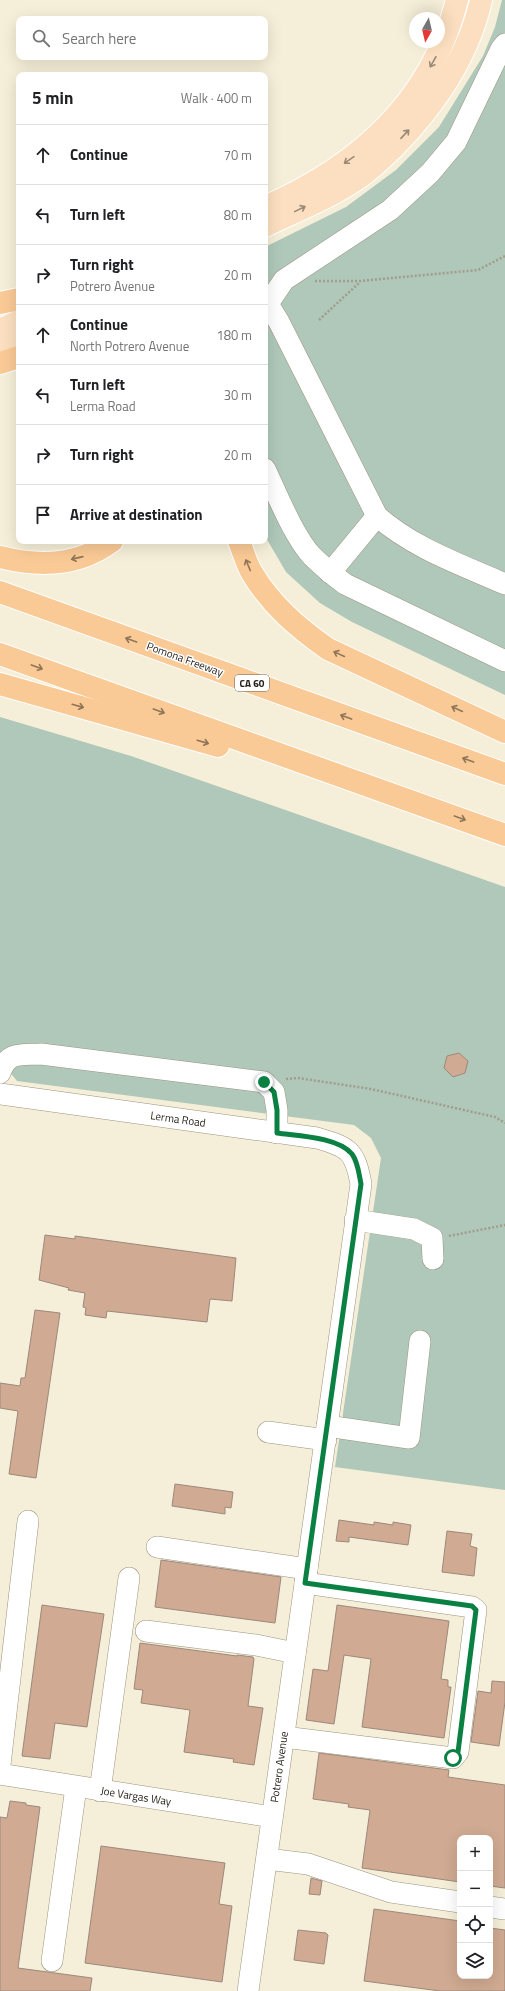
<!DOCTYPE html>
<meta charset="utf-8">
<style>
:root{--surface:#fff;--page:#f2f2f2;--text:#202124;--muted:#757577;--line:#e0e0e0}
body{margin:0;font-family:"Titillium Web",sans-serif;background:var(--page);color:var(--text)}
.controls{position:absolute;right:12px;bottom:12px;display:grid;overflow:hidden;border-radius:8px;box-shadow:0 4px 16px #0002}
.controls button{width:36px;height:36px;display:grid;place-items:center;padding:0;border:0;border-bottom:1px solid var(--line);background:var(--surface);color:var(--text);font:20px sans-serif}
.compass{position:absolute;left:409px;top:12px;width:36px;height:36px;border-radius:50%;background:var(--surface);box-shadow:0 4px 16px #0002;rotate:188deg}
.stop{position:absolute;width:12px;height:12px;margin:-9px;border:3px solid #0b8043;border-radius:50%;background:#fff}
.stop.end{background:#0b8043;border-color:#fff;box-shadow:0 1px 4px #0008}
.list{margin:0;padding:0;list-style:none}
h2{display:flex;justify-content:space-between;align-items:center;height:52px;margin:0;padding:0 16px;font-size:17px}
h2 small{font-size:13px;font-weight:400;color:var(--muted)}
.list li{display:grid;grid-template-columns:26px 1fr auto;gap:12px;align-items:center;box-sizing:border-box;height:60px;padding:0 16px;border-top:1px solid var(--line)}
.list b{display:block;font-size:15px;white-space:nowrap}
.list p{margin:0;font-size:13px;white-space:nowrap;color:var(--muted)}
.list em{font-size:13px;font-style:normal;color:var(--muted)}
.icon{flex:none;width:22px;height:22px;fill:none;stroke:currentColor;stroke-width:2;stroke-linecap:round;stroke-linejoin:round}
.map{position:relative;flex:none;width:505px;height:1991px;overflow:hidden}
.search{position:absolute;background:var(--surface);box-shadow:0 4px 16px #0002;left:16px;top:16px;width:252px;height:44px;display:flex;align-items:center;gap:10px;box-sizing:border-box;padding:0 14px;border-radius:8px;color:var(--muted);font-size:15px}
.panel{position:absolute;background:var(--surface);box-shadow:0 4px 16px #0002;left:16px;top:72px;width:252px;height:472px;border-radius:8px}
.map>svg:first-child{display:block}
.green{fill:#afc8b9}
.building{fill:#d0aa92;stroke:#9c897c}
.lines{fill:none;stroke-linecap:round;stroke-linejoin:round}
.minor-casing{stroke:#9b9480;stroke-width:22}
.major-casing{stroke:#fff;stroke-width:24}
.highway-casing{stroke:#fff;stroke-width:24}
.path{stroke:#a19c8b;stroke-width:2.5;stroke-dasharray:2 2;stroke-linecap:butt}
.minor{stroke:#fff;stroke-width:21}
.major{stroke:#fcdfc0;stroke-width:22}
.highway{stroke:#faca96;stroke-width:22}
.oneway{stroke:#9b8a75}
.oneway2{stroke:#907658}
.route{stroke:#0b8043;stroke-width:5}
.labels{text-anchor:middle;stroke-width:3;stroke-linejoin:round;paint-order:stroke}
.shield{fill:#fff;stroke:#66645f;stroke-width:1}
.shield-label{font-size:10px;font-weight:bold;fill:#25221a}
.street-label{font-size:11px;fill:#25221a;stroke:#fff}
</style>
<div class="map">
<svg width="505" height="1991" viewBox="0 0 505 1991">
<rect width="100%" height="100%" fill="#f5eed8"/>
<g class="green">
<path d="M502,0H505V695L352,622L320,603L286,572L265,536V247L346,207L396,170L439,127L483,56L495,27Z"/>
<path d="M0,717L131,756L505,887V1490L335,1467L381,1158L371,1138L354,1125L17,1081L0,1060Z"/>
</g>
<g class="building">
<path d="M459,1053L468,1061L465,1073L453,1077L444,1068L447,1056Z"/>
<path d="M45,1235L75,1239V1236L236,1258L232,1301L210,1299L207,1322L107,1311L106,1318L85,1315L86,1308L83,1307L85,1293L68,1290L69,1288L39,1280Z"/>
<path d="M35,1310L60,1313L36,1478L9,1474L18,1411L0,1408V1383L20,1386L21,1378H25Z"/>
<path d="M175,1484L233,1492L231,1508L225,1507V1514L172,1506Z"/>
<path d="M339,1520L374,1525V1522L393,1525V1522L411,1525L408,1545L349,1537V1542L336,1541Z"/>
<path d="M447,1531L472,1534L470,1546L477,1548L474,1576L442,1572Z"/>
<path d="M161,1560L281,1577L275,1623L155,1607Z"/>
<path d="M42,1605L104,1614L87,1727L55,1723L50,1759L22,1756Z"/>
<path d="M337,1605L449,1621L441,1679L448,1680V1687H451L444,1738L362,1727L371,1659L344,1655L334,1724L306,1720L313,1669L328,1671Z"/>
<path d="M140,1643L237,1656V1655L253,1657L254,1659L248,1706L263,1708L254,1765L233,1762L234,1759L184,1752L190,1710L141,1703L143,1690L134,1689Z"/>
<path d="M492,1681L505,1682V1702L499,1746L471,1742L478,1691L491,1693Z"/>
<path d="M319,1753L449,1770L448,1777L505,1785V1888L490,1886V1838H460V1882L362,1868L370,1810L348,1807L349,1804L313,1799Z"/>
<path d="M10,1801L26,1803V1805L40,1807L18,1968L92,1978L90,1991H0V1817L7,1818Z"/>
<path d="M101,1846L225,1863L219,1904L232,1906L222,1982L85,1963Z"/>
<path d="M311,1878L322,1881L320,1895L309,1894Z"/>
<path d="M374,1909L460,1921V1976H490V1928L505,1930V1991H440L364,1981Z"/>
<path d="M298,1930L326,1933L328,1935L324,1964L294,1960Z"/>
</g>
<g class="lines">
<g class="minor-casing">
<g id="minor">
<path d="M268,304L279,322L377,516C413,548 462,565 505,584"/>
<path d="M265,308L284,280L390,210L430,173L456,142L501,49L505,44"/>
<path d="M265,469C277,494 294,537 312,556C322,566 333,575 345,584L505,661"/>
<path d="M330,573L377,516"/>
<path d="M0,1073C8,1051 20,1055 41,1054L264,1082L274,1092L277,1110V1133"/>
<path d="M0,1094L317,1138C349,1147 355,1151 361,1184L248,1991"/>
<path d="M355,1220L414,1229L432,1238L433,1259"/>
<path d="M327,1426L409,1438L420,1341"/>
<path d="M268,1432L326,1440"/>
<path d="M157,1547L307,1569"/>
<path d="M146,1631L256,1645L295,1653"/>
<path d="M284,1737L453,1758L458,1752L476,1610L472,1607L305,1583"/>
<path d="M0,1765L28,1521"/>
<path d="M0,1774L272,1817"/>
<path d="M100,1791L129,1578"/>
<path d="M267,1859L308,1864L391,1892L460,1902"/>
<path d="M490,1907L505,1909"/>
<path d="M52,1961L76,1787"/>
</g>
</g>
<g class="major-casing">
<g id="major">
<path d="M265,207C359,166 431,102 457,0"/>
<path d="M265,226C302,208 343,193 374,166C423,123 467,64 481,0"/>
<path d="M0,330L19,321"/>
<path d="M0,353L19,343"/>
</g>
</g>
<g class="highway-casing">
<g id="highway">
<path d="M0,303L19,299"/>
<path d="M0,363L19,357"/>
<path d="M239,541C243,551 246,563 252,573C271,605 298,628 328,649L505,732"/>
<path d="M0,557C39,567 79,566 112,541"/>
<path d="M0,592L505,774"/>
<path d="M0,654L505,835"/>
<path d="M0,684L218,746"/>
</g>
</g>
<g class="path">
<path d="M315,281H360L478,270L505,256"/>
<path d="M319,320L360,282"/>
<path d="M286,1079L298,1078L371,1089L495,1117L505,1123"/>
<path d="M449,1236L505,1225"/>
</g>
<use href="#minor" class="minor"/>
<use href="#major" class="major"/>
<use href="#highway" class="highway"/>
</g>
<defs><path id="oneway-shaft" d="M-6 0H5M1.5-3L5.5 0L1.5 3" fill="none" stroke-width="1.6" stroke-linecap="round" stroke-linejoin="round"/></defs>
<g class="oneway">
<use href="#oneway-shaft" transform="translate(433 62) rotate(119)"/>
<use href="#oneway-shaft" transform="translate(405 134) rotate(-47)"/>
<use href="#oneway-shaft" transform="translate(349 160) rotate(145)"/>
<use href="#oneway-shaft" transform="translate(300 209) rotate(-26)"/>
</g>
<g class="oneway2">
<use href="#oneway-shaft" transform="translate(77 558) rotate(167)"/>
<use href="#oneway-shaft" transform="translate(248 565) rotate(-112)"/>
<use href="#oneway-shaft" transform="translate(131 640) rotate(-160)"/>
<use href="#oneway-shaft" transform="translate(339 654) rotate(-155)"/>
<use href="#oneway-shaft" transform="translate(37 667) rotate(20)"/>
<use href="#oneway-shaft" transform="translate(78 706) rotate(16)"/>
<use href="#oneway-shaft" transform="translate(457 709) rotate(-155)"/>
<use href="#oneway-shaft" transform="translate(159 711) rotate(20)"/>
<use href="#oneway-shaft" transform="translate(346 717) rotate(-160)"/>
<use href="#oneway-shaft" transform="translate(203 742) rotate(16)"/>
<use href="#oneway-shaft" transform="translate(468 760) rotate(-160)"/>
<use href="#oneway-shaft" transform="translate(460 818) rotate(20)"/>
</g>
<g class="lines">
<path class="route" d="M264,1082L274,1092L277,1110V1133C298,1136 338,1137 352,1154C358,1162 359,1174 361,1184L305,1583L472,1606L476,1610L458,1752L453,1758"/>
</g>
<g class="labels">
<rect class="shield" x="235" y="675" width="34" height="16" rx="3"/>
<g class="shield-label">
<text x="252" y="687">CA 60</text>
</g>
<g class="street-label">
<text transform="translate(185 659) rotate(20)" y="4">Pomona Freeway</text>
<text transform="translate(178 1119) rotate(8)" y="4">Lerma Road</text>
<text transform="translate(279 1767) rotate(-82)" y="4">Potrero Avenue</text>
<text transform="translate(136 1796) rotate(9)" y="4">Joe Vargas Way</text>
</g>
</g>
</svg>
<div class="controls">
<button>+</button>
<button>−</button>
<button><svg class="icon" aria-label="locate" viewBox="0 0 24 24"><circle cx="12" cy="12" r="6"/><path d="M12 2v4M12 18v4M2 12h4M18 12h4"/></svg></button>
<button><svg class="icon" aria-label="layers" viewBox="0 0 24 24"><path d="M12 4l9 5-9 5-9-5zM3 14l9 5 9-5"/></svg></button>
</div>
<svg class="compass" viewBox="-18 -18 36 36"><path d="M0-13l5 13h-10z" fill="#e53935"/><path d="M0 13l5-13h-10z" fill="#757577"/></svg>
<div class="stop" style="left:453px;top:1758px"></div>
<div class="stop end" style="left:264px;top:1082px"></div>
<div class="search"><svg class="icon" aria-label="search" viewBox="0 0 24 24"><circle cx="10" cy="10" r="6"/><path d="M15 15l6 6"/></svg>Search here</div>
<section class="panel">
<h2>5 min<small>Walk · 400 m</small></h2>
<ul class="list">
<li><svg class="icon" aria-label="ahead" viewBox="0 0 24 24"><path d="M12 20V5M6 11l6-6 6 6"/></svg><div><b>Continue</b></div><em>70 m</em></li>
<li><svg class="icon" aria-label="left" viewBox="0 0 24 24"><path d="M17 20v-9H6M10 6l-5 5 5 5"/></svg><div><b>Turn left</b></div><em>80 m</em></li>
<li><svg class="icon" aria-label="right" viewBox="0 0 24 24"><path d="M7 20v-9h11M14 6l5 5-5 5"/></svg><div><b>Turn right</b><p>Potrero Avenue</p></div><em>20 m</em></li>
<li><svg class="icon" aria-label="ahead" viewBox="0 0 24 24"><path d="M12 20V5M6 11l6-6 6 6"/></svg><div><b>Continue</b><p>North Potrero Avenue</p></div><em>180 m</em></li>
<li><svg class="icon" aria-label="left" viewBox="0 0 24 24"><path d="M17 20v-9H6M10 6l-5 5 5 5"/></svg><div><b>Turn left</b><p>Lerma Road</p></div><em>30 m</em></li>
<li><svg class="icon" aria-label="right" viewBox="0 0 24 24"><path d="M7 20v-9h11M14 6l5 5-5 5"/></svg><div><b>Turn right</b></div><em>20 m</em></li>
<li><svg class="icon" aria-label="arrive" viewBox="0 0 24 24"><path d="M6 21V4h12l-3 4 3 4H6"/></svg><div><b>Arrive at destination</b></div></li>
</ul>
</section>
</div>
